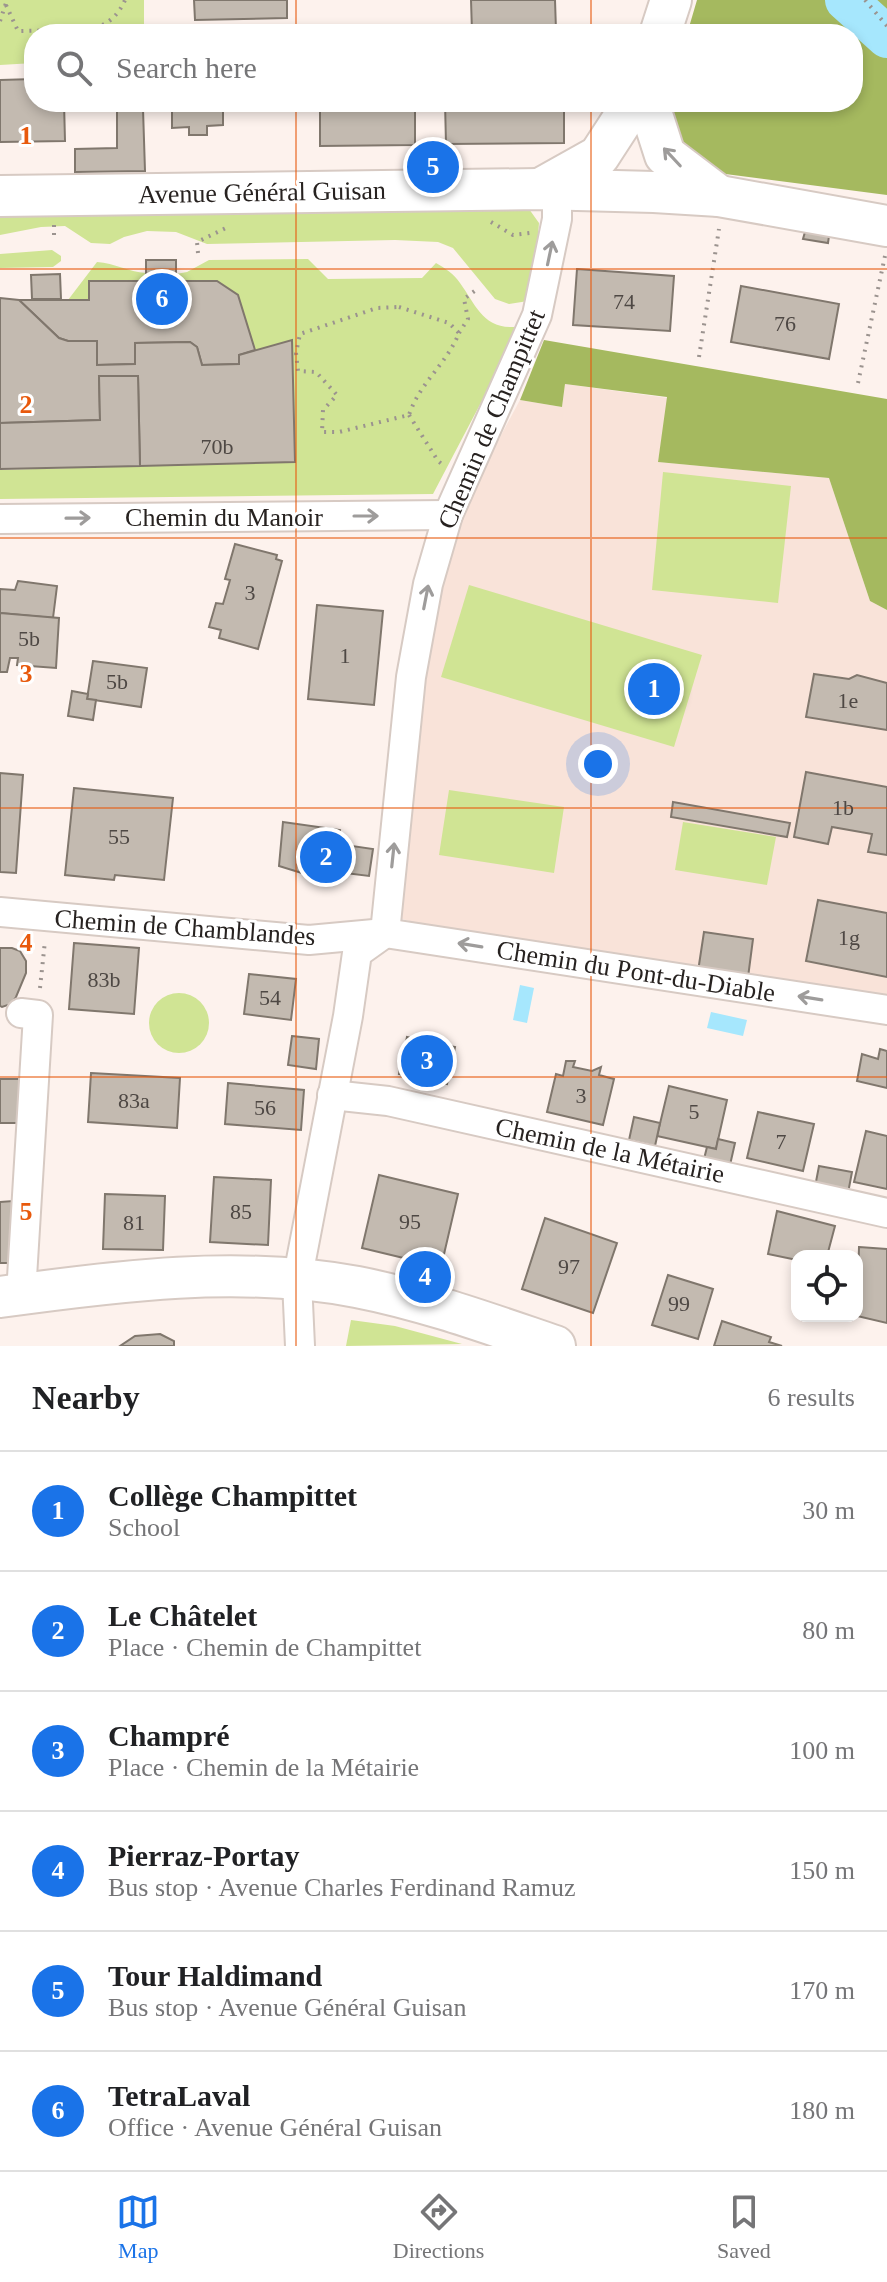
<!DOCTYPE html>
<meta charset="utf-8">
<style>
:root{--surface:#fff;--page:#f6f6f6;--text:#202124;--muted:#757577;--line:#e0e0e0;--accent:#1a73e8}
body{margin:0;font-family:"Times New Roman",serif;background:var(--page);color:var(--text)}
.controls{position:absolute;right:24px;bottom:24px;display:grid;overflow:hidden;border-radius:16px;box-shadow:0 4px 12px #0003}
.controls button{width:72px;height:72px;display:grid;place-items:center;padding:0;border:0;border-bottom:2px solid var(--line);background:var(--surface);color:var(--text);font:40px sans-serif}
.you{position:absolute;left:598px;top:764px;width:28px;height:28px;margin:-20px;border:6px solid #fff;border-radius:50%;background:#1a73e8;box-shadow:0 0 0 12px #1a73e833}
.badge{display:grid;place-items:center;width:52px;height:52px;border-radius:50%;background:var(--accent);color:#fff;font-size:26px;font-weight:700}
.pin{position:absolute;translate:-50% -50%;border:4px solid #fff;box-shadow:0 2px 8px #0006}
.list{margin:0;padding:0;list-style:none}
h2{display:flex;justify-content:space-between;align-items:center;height:104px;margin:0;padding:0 32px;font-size:34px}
h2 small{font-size:26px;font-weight:400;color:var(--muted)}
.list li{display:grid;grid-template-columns:52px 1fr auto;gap:24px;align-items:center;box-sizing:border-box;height:120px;padding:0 32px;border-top:2px solid var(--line)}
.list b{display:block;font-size:30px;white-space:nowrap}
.list p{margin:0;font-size:26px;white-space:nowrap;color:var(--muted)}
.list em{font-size:26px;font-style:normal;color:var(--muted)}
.icon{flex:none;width:44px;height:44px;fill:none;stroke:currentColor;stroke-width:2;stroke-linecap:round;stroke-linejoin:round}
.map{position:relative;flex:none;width:887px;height:1346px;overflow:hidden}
.search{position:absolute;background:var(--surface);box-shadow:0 4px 12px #0003;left:24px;right:24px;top:24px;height:88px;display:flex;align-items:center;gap:20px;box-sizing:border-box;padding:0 28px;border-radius:32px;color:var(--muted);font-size:30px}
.sheet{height:824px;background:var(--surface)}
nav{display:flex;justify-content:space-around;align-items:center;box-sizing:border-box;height:112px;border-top:2px solid var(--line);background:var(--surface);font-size:22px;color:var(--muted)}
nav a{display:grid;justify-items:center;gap:4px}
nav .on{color:var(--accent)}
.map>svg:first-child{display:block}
.built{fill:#f9e3d9}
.green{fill:#d0e494}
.forest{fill:#a5b95f}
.water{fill:#a6e7fd}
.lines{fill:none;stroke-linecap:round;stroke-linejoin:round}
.river{stroke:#a6e7fd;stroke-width:42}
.building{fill:#c3bab0;stroke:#80776d;stroke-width:2}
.street-casing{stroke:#d7cac3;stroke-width:32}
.secondary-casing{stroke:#d7cac3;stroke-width:44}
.path{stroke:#9b938f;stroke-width:4;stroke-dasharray:2 6;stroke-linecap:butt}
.street{stroke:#fff;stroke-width:28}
.secondary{stroke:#fff;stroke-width:40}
.oneway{stroke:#9e9c9b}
.grid{fill:none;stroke:#e8590c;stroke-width:2;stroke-opacity:0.55}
.labels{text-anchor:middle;stroke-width:6;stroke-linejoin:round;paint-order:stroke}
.number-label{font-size:22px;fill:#4e4844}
.street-label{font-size:26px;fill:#272220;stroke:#fff}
.grid-label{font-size:26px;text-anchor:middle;font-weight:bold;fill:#e8590c;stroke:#fff;stroke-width:6;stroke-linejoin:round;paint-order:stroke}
</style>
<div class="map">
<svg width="887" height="1346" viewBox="0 0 887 1346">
<rect width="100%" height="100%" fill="#fdf2ed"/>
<path class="built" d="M565,384L668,398L658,462L829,478L870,601L887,610V1005L468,938L399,918L425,644L455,521L520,400L562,407Z"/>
<g class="green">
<path d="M0,0H144V34H34V63L0,65Z"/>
<path d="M529,209L539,223L536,259L528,301L509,304L495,299L453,248L438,242L395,240L207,244L176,232L147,231L124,237L110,244L91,243L65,226L41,227L0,235V215Z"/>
<path d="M52,250L61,256V261L53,267L0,268V254Z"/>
<path d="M308,259L328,279L422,278L436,263C445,268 454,274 460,283C476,305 483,329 515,327L518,332L433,494L0,499V470L295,462L292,341L255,350L238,295L217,281L176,280V274L187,272L209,260Z"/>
<path d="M97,262C115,263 128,272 146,273V281H89V300H68Z"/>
<path d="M663,472L791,486L778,603L652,590Z"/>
<path d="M469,585L702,655L674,747L441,677Z"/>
<path d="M449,790L564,807L554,873L439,855Z"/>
<path d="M683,822L776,837L767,885L675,870Z"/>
<circle cx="179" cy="1023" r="30"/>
<path d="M351,1320L395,1326L462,1344L346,1346Z"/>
</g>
<g class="forest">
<path d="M697,0H887V195L710,172L673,142L669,102H853V34H687Z"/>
<path d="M544,340L887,399V610L870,601L829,478L658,462L667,397L565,384L562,407L520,400Z"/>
</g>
<g class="water">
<path d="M520,985L534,988L527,1023L513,1020Z"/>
<path d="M711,1012L747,1020L743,1036L707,1028Z"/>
</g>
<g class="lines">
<path class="river" d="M846,0L887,37"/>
</g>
<g class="building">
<path d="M194,0H287V18L195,20Z"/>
<path d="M471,0H555L556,30L545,31V34H481V31L472,32Z"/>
<path d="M34,79V102H64L65,141L0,142V80Z"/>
<path d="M172,102H223V125L207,126V135H189V127L172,128Z"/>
<path d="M320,102H415V145L320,146Z"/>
<path d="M445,102H564V143L446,144Z"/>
<path d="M143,109L145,171L75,172V149L117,148V110Z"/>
<path d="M805,232L829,236L828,243L803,239Z"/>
<path d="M146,260H176V280L146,281Z"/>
<path d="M577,269L674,276L670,331L573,325Z"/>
<path d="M60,274L61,299H32L31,275Z"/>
<path d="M89,281H217L238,295L255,350L239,355V364L202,365L197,347L190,342L135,343V364L97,365V341H68L59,338L19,300H89Z"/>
<path d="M741,286L839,304L829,359L731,342Z"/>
<path d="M0,298L19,300L59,338L68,341H97V365L135,364V343L190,342L197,347L202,365L239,364V355L292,340L295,462L140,466L138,376H99L100,420L0,423Z"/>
<path d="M99,376H138L140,466L0,469V423L100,420Z"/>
<path d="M235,544L277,555L276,559L282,561L258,649L219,638L221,630L209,627L216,603L223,604L230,580L225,579Z"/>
<path d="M18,581L57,586L53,618L0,613V589L15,590Z"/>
<path d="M317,605L383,611L374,705L308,699Z"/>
<path d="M0,613L59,618L56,668L17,665L18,658H10L7,672H0Z"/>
<path d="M93,661L147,668L141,707L87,699Z"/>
<path d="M814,674L849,679L857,675L887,683V730L806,717Z"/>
<path d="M72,691L88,694L87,699L96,700L93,720L68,716Z"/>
<path d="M806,772L887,787V855L868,852L872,834L832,827L828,844L794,837Z"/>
<path d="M0,773L23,775L16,873L0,872Z"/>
<path d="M74,788L173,798L164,880L115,875L114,880L65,875Z"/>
<path d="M673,802L790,823L787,837L671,817Z"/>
<path d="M283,822L340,830L338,844L373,849L369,876L321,870L308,875L279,866Z"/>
<path d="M818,900L887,913V977L806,961Z"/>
<path d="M704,932L753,939L747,985L697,978Z"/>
<path d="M74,943L139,948L134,1014L69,1009Z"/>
<path d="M0,948H12L20,951L26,961V973L16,997L11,1004L2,1007L0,1006Z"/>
<path d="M249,974L296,979L291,1020L244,1014Z"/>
<path d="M292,1036L319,1039L316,1069L288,1065Z"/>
<path d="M407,1037L455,1047L447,1084L399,1074Z"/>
<path d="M880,1049L887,1051V1088L857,1081L862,1054L878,1059Z"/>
<path d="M566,1061H575L573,1067L592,1071L601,1067L599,1075L614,1079L603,1125L547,1112L556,1074L563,1076Z"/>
<path d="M91,1073L180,1078L177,1128L88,1122Z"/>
<path d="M0,1079H22L21,1123H0Z"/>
<path d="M228,1083L304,1090L301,1130L225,1124Z"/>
<path d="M669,1086L727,1100L716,1149L657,1136Z"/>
<path d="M758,1112L814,1124L803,1171L747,1158Z"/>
<path d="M634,1117L660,1123L655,1146L629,1140Z"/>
<path d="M866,1131L887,1136V1189L854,1182Z"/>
<path d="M718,1139L735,1143L730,1165L704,1159L707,1147L716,1149Z"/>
<path d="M819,1166L852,1172L848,1193L815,1187Z"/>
<path d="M379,1175L458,1194L441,1267L362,1248Z"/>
<path d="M214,1177L271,1180L268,1245L210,1242Z"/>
<path d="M105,1194L165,1196L163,1250L103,1249Z"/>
<path d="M13,1201L15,1263H0V1202Z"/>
<path d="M777,1211L835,1226L827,1256H797V1260L768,1254Z"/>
<path d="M545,1218L617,1243L593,1313L522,1289Z"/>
<path d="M859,1247L887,1249V1323L857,1316Z"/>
<path d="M668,1275L713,1289L698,1339L652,1325Z"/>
<path d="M722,1321L771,1337L769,1342L782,1346H714Z"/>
<path d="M160,1334L174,1341V1346H120L135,1336Z"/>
</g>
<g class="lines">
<g class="street-casing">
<g id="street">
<path d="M0,519L448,515"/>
<path d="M0,912L309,940L385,933L887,1010"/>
<path d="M385,933L411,677L428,584L448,515L537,315L557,219V190"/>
<path d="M332,1095L388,1101L887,1213"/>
<path d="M21,1294L38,1015L21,1013"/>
<path d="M300,1346L297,1281L348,1016L357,953L385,933"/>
</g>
</g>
<g class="secondary-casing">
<g id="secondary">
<path d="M660,34L671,0"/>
<path d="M648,102L665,155L719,196"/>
<path d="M540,189L599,156L634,102"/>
<path d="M0,196L539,189L654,192L719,196L887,226"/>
<path d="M0,1297C117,1281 239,1265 357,1287C424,1300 490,1324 555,1346"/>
</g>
</g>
<g class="path">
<path d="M865,0L887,26"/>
<path d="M6,5L18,31L71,30V34"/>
<path d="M0,21L7,0"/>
<path d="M71,30C96,30 114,25 125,0"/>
<path d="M491,222L513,235L530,233"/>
<path d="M54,225V238"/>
<path d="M198,253L197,242L230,226"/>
<path d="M399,307L449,323L459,333C446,365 420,382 409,415L339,432H322L323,410L337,395L316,372L298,371L296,353L300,334L377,308Z"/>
<path d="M459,333L468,319L464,299L476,290"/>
<path d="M699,357L719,229"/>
<path d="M858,383L885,256"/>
<path d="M409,415L438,461L443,465"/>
<path d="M40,988L45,941"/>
</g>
<use href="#street" class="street"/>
<use href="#secondary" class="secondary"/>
</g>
<defs><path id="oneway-shaft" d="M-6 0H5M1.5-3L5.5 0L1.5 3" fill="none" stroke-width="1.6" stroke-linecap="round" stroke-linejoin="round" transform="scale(2)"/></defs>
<g class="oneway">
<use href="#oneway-shaft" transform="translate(672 157) rotate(-133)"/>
<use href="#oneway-shaft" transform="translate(550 253) rotate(-78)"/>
<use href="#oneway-shaft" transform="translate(366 516)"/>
<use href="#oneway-shaft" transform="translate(78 518) rotate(-1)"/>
<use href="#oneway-shaft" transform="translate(426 597) rotate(-79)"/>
<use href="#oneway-shaft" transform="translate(393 855) rotate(-84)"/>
<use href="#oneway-shaft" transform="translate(470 945) rotate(-171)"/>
<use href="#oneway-shaft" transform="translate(810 998) rotate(-171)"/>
</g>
<path class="grid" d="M296,0V34M591,0V34M296,102V1346M591,102V1346M0,269H887M0,538H887M0,808H887M0,1077H887"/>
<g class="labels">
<g class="number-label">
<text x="624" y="309">74</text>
<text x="785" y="331">76</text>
<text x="217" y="454">70b</text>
<text x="250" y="600">3</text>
<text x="29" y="646">5b</text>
<text x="345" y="663">1</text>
<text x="117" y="689">5b</text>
<text x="848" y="708">1e</text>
<text x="843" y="815">1b</text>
<text x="119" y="844">55</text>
<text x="849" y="945">1g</text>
<text x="104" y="987">83b</text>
<text x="270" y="1005">54</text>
<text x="581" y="1103">3</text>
<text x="134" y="1108">83a</text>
<text x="265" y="1115">56</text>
<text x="694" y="1119">5</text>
<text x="781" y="1149">7</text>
<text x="241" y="1219">85</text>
<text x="410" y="1229">95</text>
<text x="134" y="1230">81</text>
<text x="569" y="1274">97</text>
<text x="679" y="1311">99</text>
</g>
<g class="street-label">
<text transform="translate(262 192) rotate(-1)" y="9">Avenue Général Guisan</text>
<text transform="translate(491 419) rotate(-67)" y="9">Chemin de Champittet</text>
<text x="224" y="526">Chemin du Manoir</text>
<text transform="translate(185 927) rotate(4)" y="9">Chemin de Chamblandes</text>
<text transform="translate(636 971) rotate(9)" y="9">Chemin du Pont-du-Diable</text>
<text transform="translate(610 1150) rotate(12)" y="9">Chemin de la Métairie</text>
</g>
</g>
<g class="grid-label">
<text x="26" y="144">1</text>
<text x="26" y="413">2</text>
<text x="26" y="682">3</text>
<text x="26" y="951">4</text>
<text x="26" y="1220">5</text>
</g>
</svg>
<div class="controls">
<button><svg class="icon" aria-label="locate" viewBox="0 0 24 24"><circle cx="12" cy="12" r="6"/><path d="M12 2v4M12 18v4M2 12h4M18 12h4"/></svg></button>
</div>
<div class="you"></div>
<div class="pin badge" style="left:654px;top:689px">1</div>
<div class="pin badge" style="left:326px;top:857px">2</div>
<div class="pin badge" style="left:427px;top:1061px">3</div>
<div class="pin badge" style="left:425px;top:1277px">4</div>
<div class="pin badge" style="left:433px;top:167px">5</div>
<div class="pin badge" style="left:162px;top:299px">6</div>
<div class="search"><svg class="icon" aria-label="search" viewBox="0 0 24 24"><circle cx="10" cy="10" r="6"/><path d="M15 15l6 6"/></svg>Search here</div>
</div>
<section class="sheet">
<h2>Nearby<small>6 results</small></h2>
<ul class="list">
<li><span class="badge">1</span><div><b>Collège Champittet</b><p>School</p></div><em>30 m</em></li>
<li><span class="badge">2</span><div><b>Le Châtelet</b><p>Place · Chemin de Champittet</p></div><em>80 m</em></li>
<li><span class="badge">3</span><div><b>Champré</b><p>Place · Chemin de la Métairie</p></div><em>100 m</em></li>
<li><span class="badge">4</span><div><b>Pierraz-Portay</b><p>Bus stop · Avenue Charles Ferdinand Ramuz</p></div><em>150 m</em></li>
<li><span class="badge">5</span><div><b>Tour Haldimand</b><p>Bus stop · Avenue Général Guisan</p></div><em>170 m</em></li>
<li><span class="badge">6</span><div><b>TetraLaval</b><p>Office · Avenue Général Guisan</p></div><em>180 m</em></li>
</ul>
</section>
<nav>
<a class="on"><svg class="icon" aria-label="map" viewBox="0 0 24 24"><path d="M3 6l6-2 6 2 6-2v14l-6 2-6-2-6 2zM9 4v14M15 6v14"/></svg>Map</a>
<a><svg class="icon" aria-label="directions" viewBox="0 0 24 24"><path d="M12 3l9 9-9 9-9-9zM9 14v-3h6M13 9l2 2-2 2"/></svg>Directions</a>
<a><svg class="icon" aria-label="saved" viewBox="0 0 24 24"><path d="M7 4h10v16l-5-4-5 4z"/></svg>Saved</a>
</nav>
